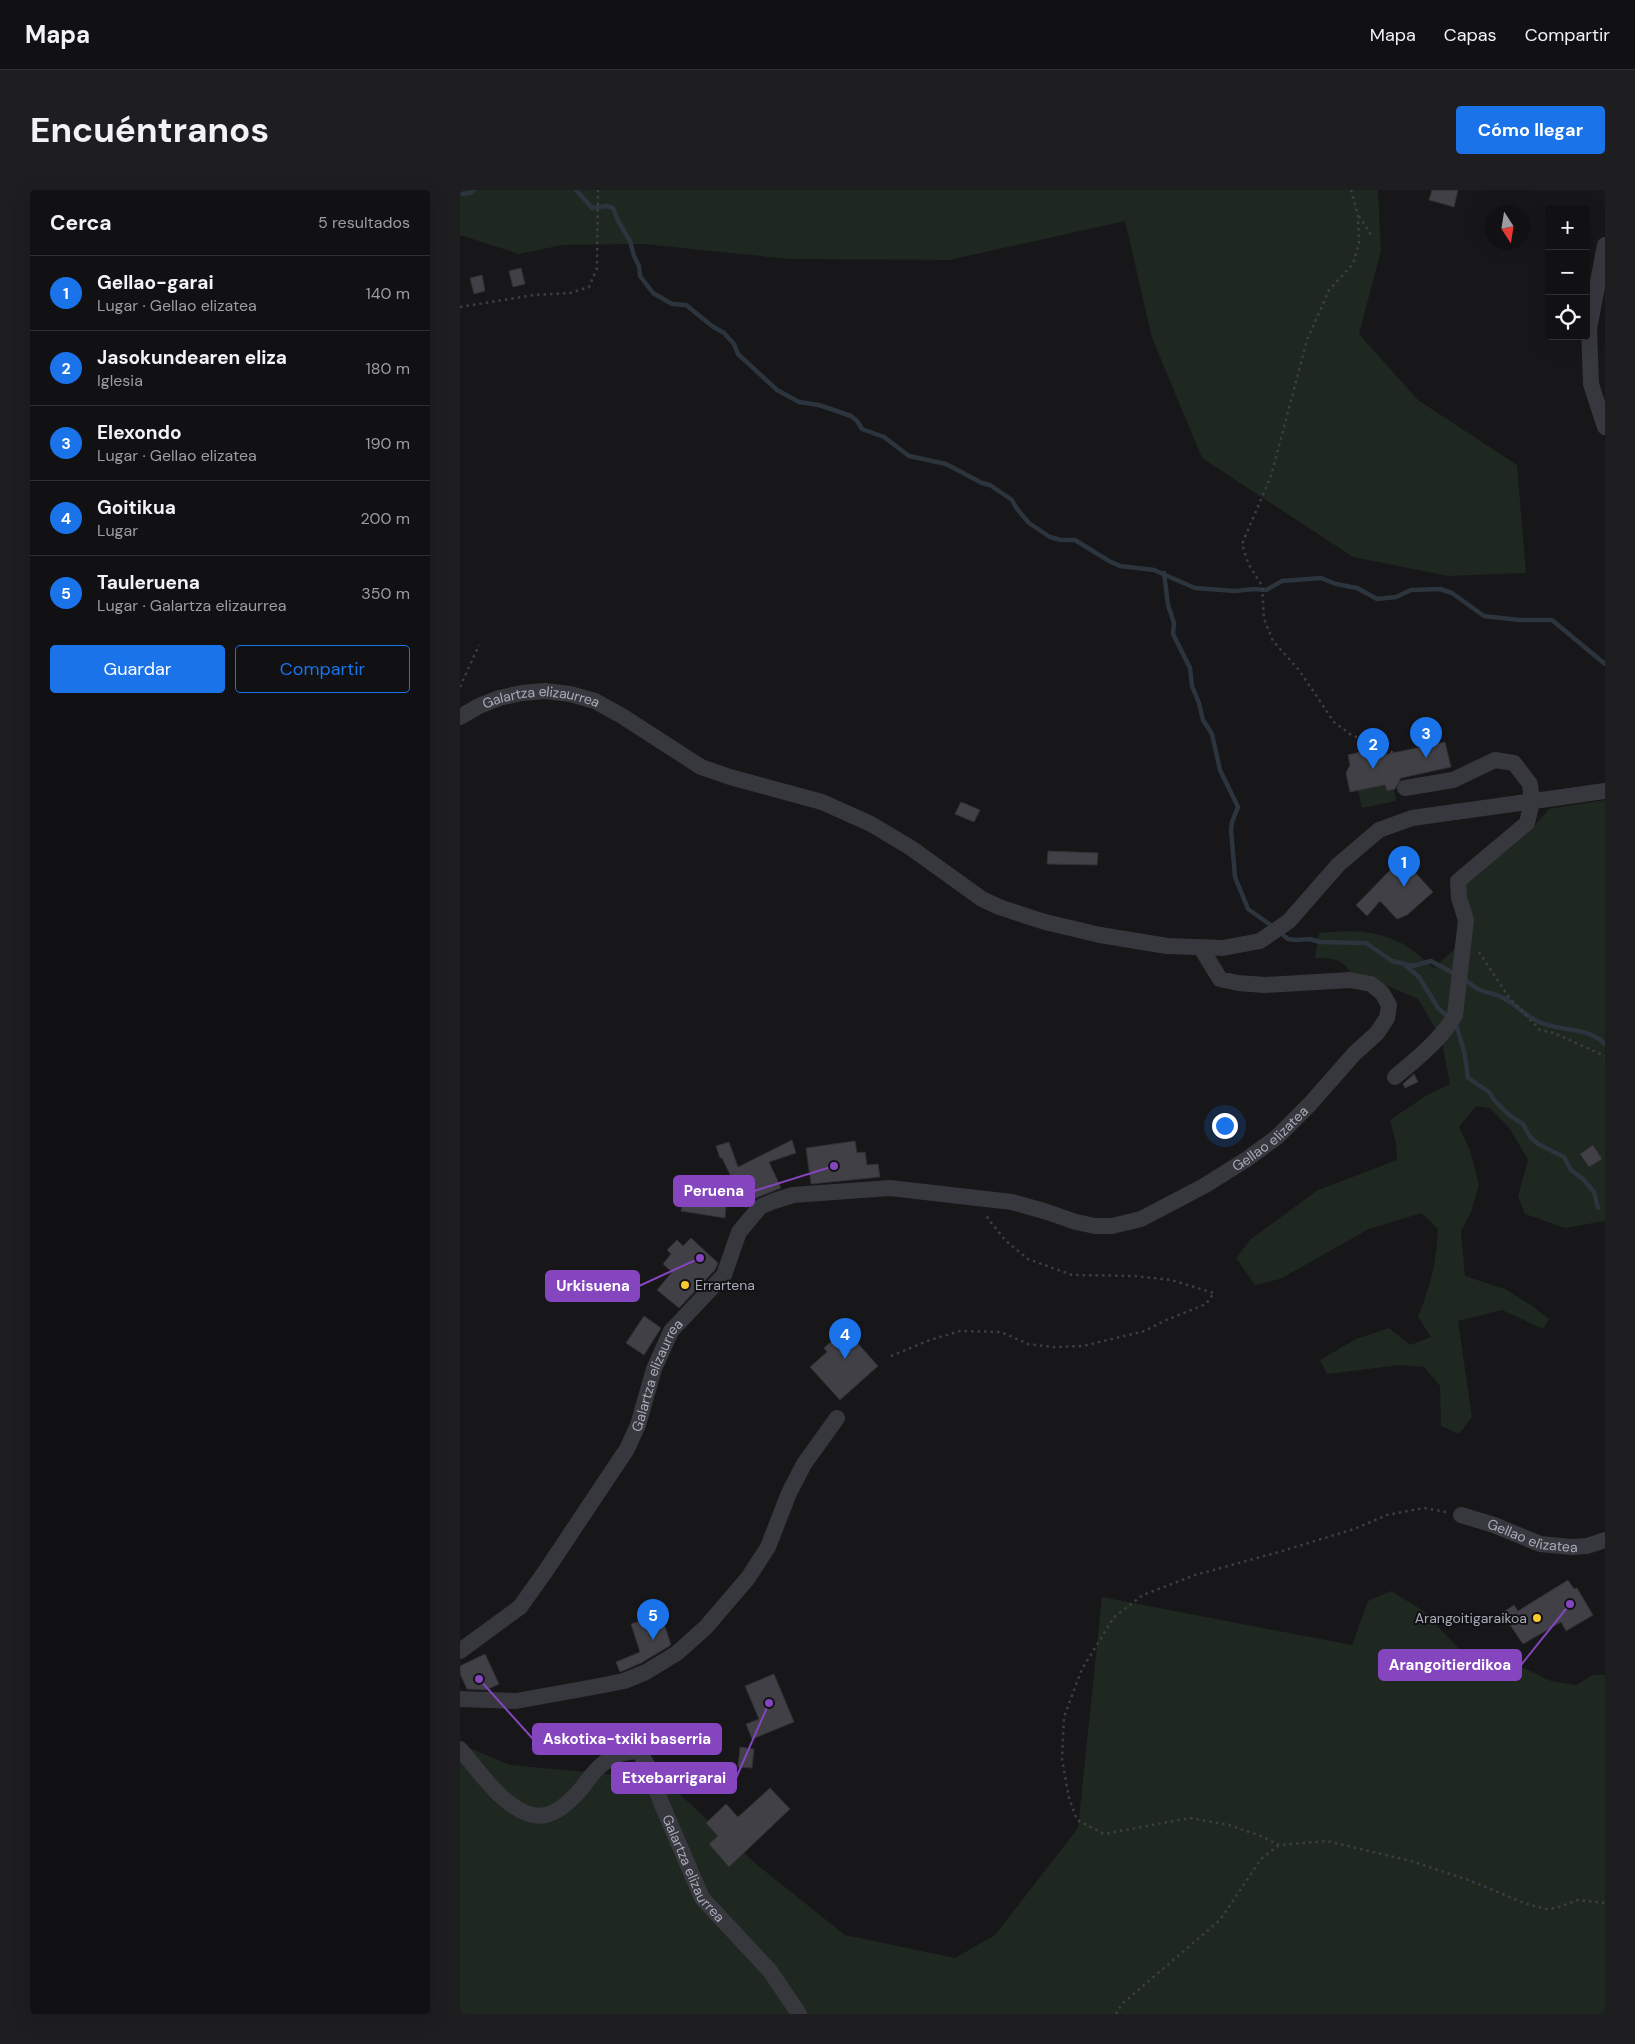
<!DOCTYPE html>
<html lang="es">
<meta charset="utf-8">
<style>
:root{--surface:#111013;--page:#1e1e21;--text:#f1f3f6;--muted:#9c9da0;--line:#303033;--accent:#1a73e8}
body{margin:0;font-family:"DM Sans",sans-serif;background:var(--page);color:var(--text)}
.controls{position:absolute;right:15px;top:15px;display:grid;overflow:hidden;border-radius:5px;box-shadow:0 5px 20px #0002}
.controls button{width:45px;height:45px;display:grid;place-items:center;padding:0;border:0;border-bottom:1px solid var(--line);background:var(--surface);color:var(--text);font:25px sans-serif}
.compass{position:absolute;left:1025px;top:15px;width:45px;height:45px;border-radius:50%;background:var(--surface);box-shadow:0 5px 20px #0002;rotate:168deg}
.you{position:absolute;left:764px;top:935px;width:18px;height:18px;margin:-12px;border:4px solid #fff;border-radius:50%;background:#1a73e8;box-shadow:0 0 0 8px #1a73e833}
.badge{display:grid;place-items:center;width:32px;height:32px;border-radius:50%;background:var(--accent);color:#fff;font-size:16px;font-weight:700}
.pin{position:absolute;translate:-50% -41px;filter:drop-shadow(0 1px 2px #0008)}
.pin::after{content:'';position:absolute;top:26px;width:18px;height:15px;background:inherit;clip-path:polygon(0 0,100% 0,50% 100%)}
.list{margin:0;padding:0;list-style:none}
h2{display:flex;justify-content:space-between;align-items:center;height:65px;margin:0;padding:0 20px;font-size:21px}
h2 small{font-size:16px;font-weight:400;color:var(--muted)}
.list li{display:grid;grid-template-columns:32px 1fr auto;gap:15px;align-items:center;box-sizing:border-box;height:75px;padding:0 20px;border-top:1px solid var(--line)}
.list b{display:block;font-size:19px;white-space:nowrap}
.list p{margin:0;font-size:16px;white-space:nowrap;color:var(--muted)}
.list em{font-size:16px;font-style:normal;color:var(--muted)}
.actions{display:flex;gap:10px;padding:15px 20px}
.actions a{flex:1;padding:11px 0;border:1px solid var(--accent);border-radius:5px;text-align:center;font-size:18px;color:var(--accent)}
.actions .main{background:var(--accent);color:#fff}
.icon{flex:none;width:28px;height:28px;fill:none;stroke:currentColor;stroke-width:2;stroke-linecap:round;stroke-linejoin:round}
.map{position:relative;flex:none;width:1145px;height:1824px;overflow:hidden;border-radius:5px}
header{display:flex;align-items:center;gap:30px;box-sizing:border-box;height:70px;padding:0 25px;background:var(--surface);border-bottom:1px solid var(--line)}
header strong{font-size:24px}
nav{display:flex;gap:28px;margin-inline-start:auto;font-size:18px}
.intro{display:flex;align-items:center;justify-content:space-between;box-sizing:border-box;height:120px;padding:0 30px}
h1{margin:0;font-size:35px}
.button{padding:12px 22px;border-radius:5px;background:var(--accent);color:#fff;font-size:18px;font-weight:700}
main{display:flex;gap:30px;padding:0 30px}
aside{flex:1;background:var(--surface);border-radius:5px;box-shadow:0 5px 20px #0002}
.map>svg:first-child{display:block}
.green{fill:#1e2720}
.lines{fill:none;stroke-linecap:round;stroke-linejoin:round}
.stream{stroke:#2c343d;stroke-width:4.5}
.building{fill:#414046;stroke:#313035}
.path{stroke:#3d3e45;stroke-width:2.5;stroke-dasharray:2.5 4;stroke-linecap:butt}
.minor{stroke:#37383e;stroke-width:16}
.poi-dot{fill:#f9c92e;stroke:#121114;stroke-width:2}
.labels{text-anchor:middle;stroke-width:4;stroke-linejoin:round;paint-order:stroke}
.street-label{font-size:14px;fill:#a8abb9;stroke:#121114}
.poi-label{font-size:14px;fill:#a8abb9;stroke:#121114;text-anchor:start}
.leader{fill:none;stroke:#8445be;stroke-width:2}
.callout-dot{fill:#8445be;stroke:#121114;stroke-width:2}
.callout{fill:#8445be;stroke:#8445be;stroke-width:2}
.callout-label{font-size:15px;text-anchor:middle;font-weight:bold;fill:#fff}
</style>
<header>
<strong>Mapa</strong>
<nav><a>Mapa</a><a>Capas</a><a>Compartir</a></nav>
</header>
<div class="intro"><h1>Encuéntranos</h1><a class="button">Cómo llegar</a></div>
<main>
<aside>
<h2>Cerca<small>5 resultados</small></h2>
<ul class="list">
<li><span class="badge">1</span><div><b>Gellao-garai</b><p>Lugar · Gellao elizatea</p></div><em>140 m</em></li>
<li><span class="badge">2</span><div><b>Jasokundearen eliza</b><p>Iglesia</p></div><em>180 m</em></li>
<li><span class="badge">3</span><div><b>Elexondo</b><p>Lugar · Gellao elizatea</p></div><em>190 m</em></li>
<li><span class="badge">4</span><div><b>Goitikua</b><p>Lugar</p></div><em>200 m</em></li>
<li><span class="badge">5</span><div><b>Tauleruena</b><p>Lugar · Galartza elizaurrea</p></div><em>350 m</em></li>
</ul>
<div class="actions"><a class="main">Guardar</a><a>Compartir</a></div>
</aside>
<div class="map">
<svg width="1145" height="1824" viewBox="0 0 1145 1824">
<rect width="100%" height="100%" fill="#171619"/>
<g class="green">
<path d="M0,0H918L921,61L899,144L958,210L1057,275L1066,383L988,386L893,367L742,268L692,148L665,31L489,70L330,69L183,54L103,55L59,64L0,45Z"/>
<path d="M925,595L927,601L934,599L936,611L902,618L898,600Z"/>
<path d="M1145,610V1031L1105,1038L1065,1024L1058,1006L1068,970L1050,939L1030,918L1016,916L999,937L1010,960L1019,995L1011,1022L1001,1041L1005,1086L1045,1099L1071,1115L1089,1129L1083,1139L1042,1120L998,1131L1012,1227L999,1244L981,1236L980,1196L964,1177L941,1175L867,1184L860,1170L896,1149L929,1138L950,1155L971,1147L958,1127C971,1094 976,1074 978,1039L962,1023L909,1039L820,1089L795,1095L776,1068L791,1049L858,1000L937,970L936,954L930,930L967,905L990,894L981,848L958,809L918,792L892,786C883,768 875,769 855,768L859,743C888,740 916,739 943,754C954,760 964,770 974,778L1008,747L996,701L1068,643L1089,619Z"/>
<path d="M931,1401L964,1421L1013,1474L1036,1491L1049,1481L1062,1477L1091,1491L1117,1495L1132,1485H1145V1824H0V1554L50,1575L203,1589L296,1674L385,1745L495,1768L535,1745L618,1638L642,1407L892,1455L908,1411Z"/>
</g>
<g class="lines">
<g class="stream">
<path d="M116,0L132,18L147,16L153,18L158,31L170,51L174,66L179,76L180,86L193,103L212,114L226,115L252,136L264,143L274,154L278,164L317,200L339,212L359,215L391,226L397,231L402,239L424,247L449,266L486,274L522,293L530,295L552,310L557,319L569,333L590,347L601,350H615L649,371L660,376L694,380L735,398L775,401L794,399L806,400L822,391L861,388L876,394L897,398L917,409L936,407L951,400L980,399L992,403L1024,426L1059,430H1092L1145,474"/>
<path d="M0,4L10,3L14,0"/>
<path d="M704,383L708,415L714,433L713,444L730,478L732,496L739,513L743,530L752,544L760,580L778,617L772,632L771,640L775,687L788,719L812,736"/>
<path d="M823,745L828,749L836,750L850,749L860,752L906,753L932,771L953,776L971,771L995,784"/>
<path d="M945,775L959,787L978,818L988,827"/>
<path d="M1004,789C1009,793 1014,797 1020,800C1028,803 1037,804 1045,809C1056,815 1065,825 1077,831C1098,842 1128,836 1145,854"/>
<path d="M996,834L1005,865L1008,888L1029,902L1035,911L1049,925L1063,934L1070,947L1078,954L1104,967L1111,980L1123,989L1134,1002L1138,1018"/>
</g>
</g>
<g class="building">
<path d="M972,0H998L994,17L969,10Z"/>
<path d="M61,78L65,94L53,97L49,81Z"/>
<path d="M22,85L25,101L14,104L10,88Z"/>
<path d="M985,552L991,577L941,588L935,599L927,601L925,595L890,602L886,583L890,575L888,565L920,557L923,565Z"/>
<path d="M501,612L520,620L514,632L495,624Z"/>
<path d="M588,661L638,663L637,675L587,674Z"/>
<path d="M942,668L973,702L947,725L937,729L920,711L907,726L896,715Z"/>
<path d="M954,884L958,892L945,898L943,894Z"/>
<path d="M332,950L336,963L309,972L321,998L296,1008L286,1018L262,968H260L256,956L269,952L278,977Z"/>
<path d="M395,951L397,963L405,962L407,975L418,974L420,987L351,994L346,958Z"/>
<path d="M1133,955L1142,969L1129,977L1120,964Z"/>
<path d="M224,1003L246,1006L245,1013L266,1016L265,1028L221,1021Z"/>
<path d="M231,1048L258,1073L255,1080L219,1118L197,1100L212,1082L203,1074L211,1064L207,1060L217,1050L223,1056Z"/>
<path d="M184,1126L201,1138L184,1165L166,1153Z"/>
<path d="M385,1139L418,1176L380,1210L350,1177L367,1162L364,1158Z"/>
<path d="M1108,1390L1114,1399L1117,1398L1133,1425L1106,1441L1101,1432L1063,1454L1042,1423L1054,1415L1058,1421Z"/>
<path d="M201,1424L211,1455L181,1473L160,1482L156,1472L180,1462L171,1434Z"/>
<path d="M25,1464L39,1494L26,1500L7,1499L0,1484V1476Z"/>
<path d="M314,1484L334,1532L292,1549L286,1534L299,1529L285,1496Z"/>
<path d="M280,1557L294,1559L292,1578L278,1577Z"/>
<path d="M310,1598L330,1619L269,1677L249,1654L258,1646L246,1633L266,1614L278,1627Z"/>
</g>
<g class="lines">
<g class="path">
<path d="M891,0L898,25L899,53L893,74L869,100L847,150L811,286L782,354L788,373L802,396L804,429L813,451L839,480L874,532L890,544L938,565L942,584"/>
<path d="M899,26L913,48"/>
<path d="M0,117L74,105L110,103L129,97L137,78L138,0"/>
<path d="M0,497L19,455"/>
<path d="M1019,762L1050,809L1080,840L1094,843L1145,866"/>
<path d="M431,1166L470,1150L500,1141L541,1142L568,1154L593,1157L623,1156L685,1141L704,1131L746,1114L754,1103L711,1090L675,1086L612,1085L568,1069L546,1051L529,1030L526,1025"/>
<path d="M986,1322L964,1318L927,1325L894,1339L819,1362L735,1385L683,1405L654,1427L622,1479L604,1527L602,1569L609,1608L617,1630L644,1644L730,1628L769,1635L801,1646L819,1655L867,1651L951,1671L1011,1691L1064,1713L1085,1719L1097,1718L1117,1710L1145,1713"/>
<path d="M656,1824L662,1814L760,1730L801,1669L819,1655"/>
</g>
<g class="minor">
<path d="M1145,55L1129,139L1131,194L1145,237"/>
<path id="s1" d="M0,527L19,516L39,508L62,503L85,501L110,504L135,511L162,526L241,577L270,587L362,612L411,634L451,658L522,709L539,717L585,732L640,745L707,756L763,758L800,751L829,731L878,675L919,640L952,628L1145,601"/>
<path d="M935,887C956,869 981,850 995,825L1006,730L999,708L998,691L1067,633L1072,612L1070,594L1054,573L1035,570L993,590L945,598"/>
<path id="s2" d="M1001,1325L1034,1335L1080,1354L1112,1357L1127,1356L1145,1350"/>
<path id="s3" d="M0,1461L60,1417L85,1382L167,1259L178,1235L194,1179L211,1141L264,1085L279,1042L300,1017L314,1011L333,1005L430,998L552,1012L584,1021L616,1032L635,1036H652L681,1029L744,996L787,969L817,947L850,914L894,864L917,843L927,828L929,815L922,803L911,794L890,790L805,795L778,793L760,789L741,758"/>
<path d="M0,1509L56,1511L139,1496L164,1491L186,1482L217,1463L246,1437L288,1388L308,1357L329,1303L344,1274L377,1228"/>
<path id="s4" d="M0,1559C14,1575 27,1594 43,1608C75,1636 95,1629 121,1599C128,1590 134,1580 144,1573C155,1564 166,1561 179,1561L190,1580L200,1610L242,1708L310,1781L339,1824"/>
</g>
</g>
<g class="poi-dot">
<circle cx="225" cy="1095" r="5"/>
<circle cx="1077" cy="1428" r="5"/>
</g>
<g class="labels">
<g class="street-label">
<text dy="5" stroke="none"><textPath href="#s1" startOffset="86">Galartza elizaurrea</textPath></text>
<text dy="5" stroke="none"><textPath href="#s3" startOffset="1088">Gellao elizatea</textPath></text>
<text dy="5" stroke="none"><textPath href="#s3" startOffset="345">Galartza elizaurrea</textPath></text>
<text dy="5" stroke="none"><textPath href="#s2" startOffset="75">Gellao elizatea</textPath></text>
<text dy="5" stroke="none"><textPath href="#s4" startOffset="360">Galartza elizaurrea</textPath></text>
</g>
<g class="poi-label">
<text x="235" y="1100">Errartena</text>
<text x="1067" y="1433" text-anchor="end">Arangoitigaraikoa</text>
</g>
</g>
<path class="leader" d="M374 976L294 1001M240 1068L179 1096M1110 1414L1061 1475M19 1489L73 1549M309 1513L276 1588"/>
<g class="callout-dot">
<circle cx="374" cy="976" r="5"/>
<circle cx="240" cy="1068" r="5"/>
<circle cx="1110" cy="1414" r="5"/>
<circle cx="19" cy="1489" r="5"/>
<circle cx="309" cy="1513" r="5"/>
</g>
<g class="callout">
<rect x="214" y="986" width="80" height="30" rx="5"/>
<rect x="86" y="1081" width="93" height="30" rx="5"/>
<rect x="919" y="1460" width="142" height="30" rx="5"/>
<rect x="73" y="1534" width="188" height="30" rx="5"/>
<rect x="152" y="1573" width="124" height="30" rx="5"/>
</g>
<g class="callout-label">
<text x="254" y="1006">Peruena</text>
<text x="133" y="1101">Urkisuena</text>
<text x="990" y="1480">Arangoitierdikoa</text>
<text x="167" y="1554">Askotixa-txiki baserria</text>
<text x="214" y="1593">Etxebarrigarai</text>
</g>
</svg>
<div class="controls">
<button>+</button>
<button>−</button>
<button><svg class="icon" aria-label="locate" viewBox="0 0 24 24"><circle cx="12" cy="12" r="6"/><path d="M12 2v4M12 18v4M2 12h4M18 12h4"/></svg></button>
</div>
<svg class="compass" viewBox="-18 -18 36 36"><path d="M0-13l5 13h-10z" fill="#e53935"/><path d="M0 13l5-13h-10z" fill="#9c9da0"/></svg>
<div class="you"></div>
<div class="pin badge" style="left:944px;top:697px">1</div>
<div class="pin badge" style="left:913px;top:579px">2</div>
<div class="pin badge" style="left:966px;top:568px">3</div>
<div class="pin badge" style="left:385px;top:1169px">4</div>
<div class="pin badge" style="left:193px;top:1450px">5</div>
</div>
</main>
